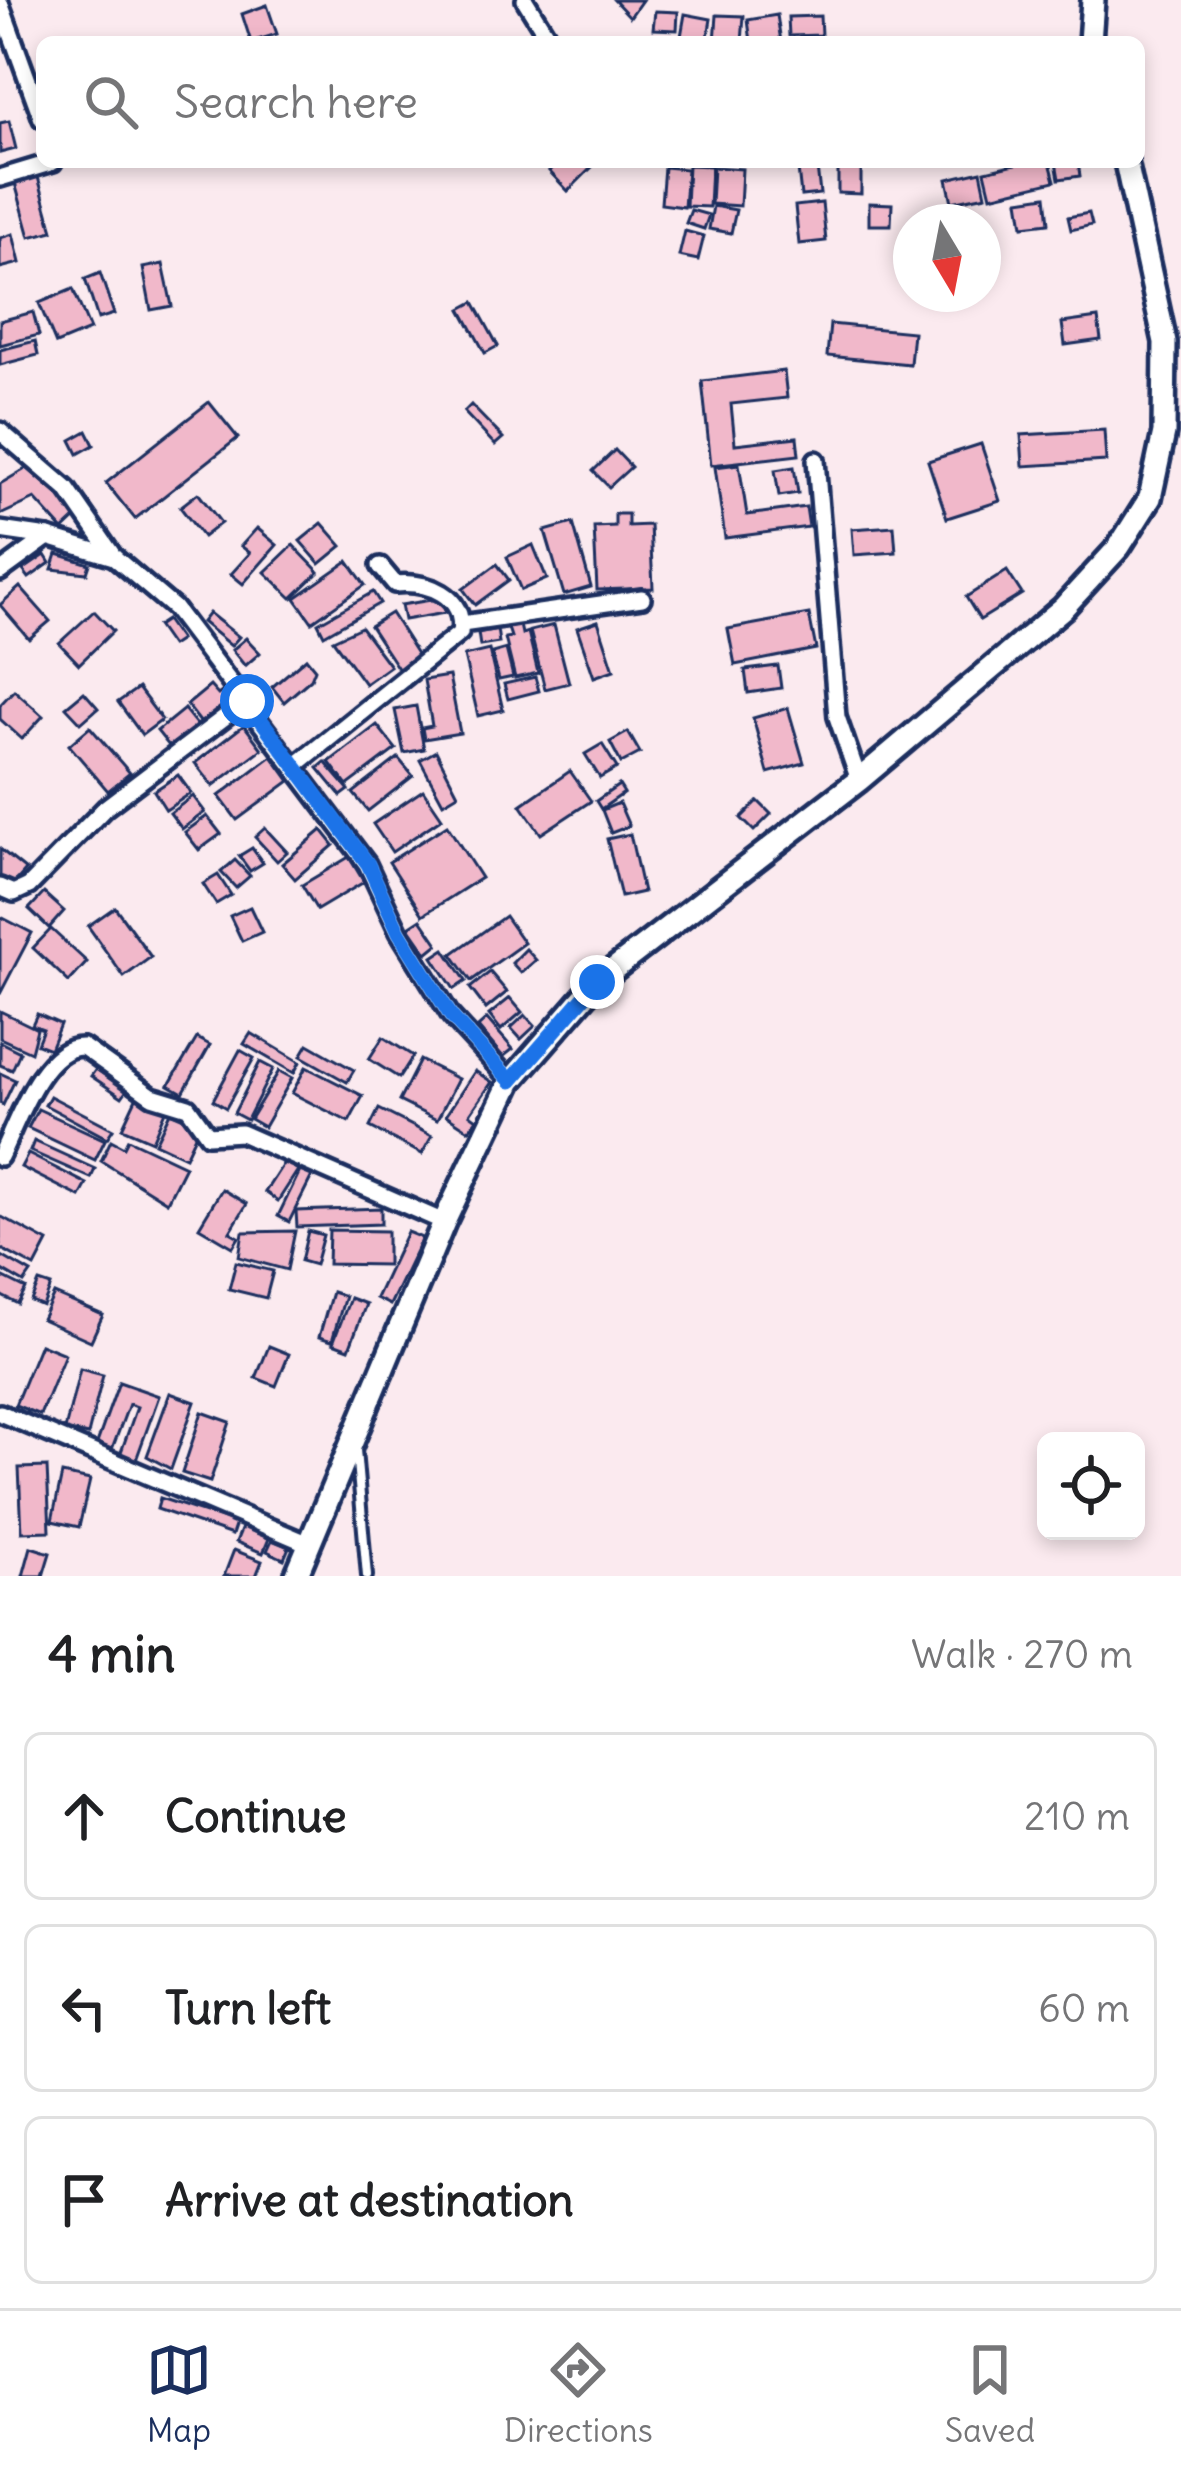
<!DOCTYPE html>
<meta charset="utf-8">
<style>
:root{--surface:#fff;--page:#f2f2f2;--text:#202124;--muted:#757577;--line:#e0e0e0;--accent:#1b2f5e}
body{margin:0;font-family:Delius,sans-serif;background:var(--page);color:var(--text)}
.controls{position:absolute;right:36px;bottom:36px;display:grid;overflow:hidden;border-radius:18px;box-shadow:0 6px 18px #0003}
.controls button{width:108px;height:108px;display:grid;place-items:center;padding:0;border:0;border-bottom:3px solid var(--line);background:var(--surface);color:var(--text);font:60px sans-serif}
.compass{position:absolute;left:893px;top:204px;width:108px;height:108px;border-radius:50%;background:var(--surface);box-shadow:0 6px 18px #0003;rotate:170deg}
.stop{position:absolute;width:36px;height:36px;margin:-27px;border:9px solid #1a73e8;border-radius:50%;background:#fff}
.stop.end{background:#1a73e8;border-color:#fff;box-shadow:0 3px 12px #0008}
.list{margin:0;padding:0;list-style:none}
h2{display:flex;justify-content:space-between;align-items:center;height:156px;margin:0;padding:0 48px;font-size:51px}
h2 small{font-size:39px;font-weight:400;color:var(--muted)}
.list li{display:grid;grid-template-columns:78px 1fr auto;gap:36px;align-items:center;box-sizing:border-box;height:168px;margin:0 24px 24px;padding:0 24px;border:3px solid var(--line);border-radius:18px}
.list b{display:block;font-size:45px;white-space:nowrap}
.list em{font-size:39px;font-style:normal;color:var(--muted)}
.icon{flex:none;width:66px;height:66px;fill:none;stroke:currentColor;stroke-width:2;stroke-linecap:round;stroke-linejoin:round}
.map{position:relative;flex:none;width:1181px;height:1576px;overflow:hidden}
.search{position:absolute;background:var(--surface);box-shadow:0 6px 18px #0003;left:36px;right:36px;top:36px;height:132px;display:flex;align-items:center;gap:30px;box-sizing:border-box;padding:0 42px;border-radius:18px;color:var(--muted);font-size:45px}
.sheet{height:732px;background:var(--surface)}
nav{display:flex;justify-content:space-around;align-items:center;box-sizing:border-box;height:168px;border-top:3px solid var(--line);background:var(--surface);font-size:33px;color:var(--muted)}
nav a{display:grid;justify-items:center;gap:6px}
nav .on{color:var(--accent)}
.map>svg:first-child{display:block}
.building{fill:#f1b8ca;stroke:#1b2f5e;stroke-width:3}
.lines{fill:none;stroke-linecap:round;stroke-linejoin:round}
.lane-casing{stroke:#1b2f5e;stroke-width:16}
.street-casing{stroke:#1b2f5e;stroke-width:24}
.secondary-casing{stroke:#1b2f5e;stroke-width:30}
.lane{stroke:#fff;stroke-width:8}
.street{stroke:#fff;stroke-width:15}
.secondary{stroke:#fff;stroke-width:21}
.route{stroke:#1a73e8;stroke-width:15}
</style>
<div class="map">
<svg width="1181" height="1576" viewBox="0 0 1181 1576">
<rect width="100%" height="100%" fill="#fbeaef"/>
<filter id="ink" filterUnits="userSpaceOnUse"><feTurbulence type="fractalNoise" baseFrequency=".00833" numOctaves="2"/><feDisplacementMap in="SourceGraphic" scale="24" xChannelSelector="R" yChannelSelector="G"/><feConvolveMatrix kernelMatrix="1 2 1 2 8 2 1 2 1" color-interpolation-filters="sRGB"/></filter>
<g filter="url(#ink)">
<g class="building">
<path d="M614,0H642L630,17Z"/>
<path d="M267,5L277,34L251,42L242,14Z"/>
<path d="M655,11L678,12L677,30L653,29Z"/>
<path d="M685,14L711,19L707,42H680Z"/>
<path d="M717,15L744,16L742,42H715Z"/>
<path d="M777,15L781,42H751L748,20Z"/>
<path d="M820,16L821,35L789,36L788,17Z"/>
<path d="M9,121L16,149L0,153V123Z"/>
<path d="M558,162H597L568,191L549,171Z"/>
<path d="M1024,162H1050L1055,181L991,196L985,171Z"/>
<path d="M1056,162H1078L1080,176L1059,179Z"/>
<path d="M688,165L711,166L709,207L686,206Z"/>
<path d="M664,167L687,169L684,207L661,204Z"/>
<path d="M713,167L742,169L740,206L711,204Z"/>
<path d="M817,167L820,194L801,196L798,169Z"/>
<path d="M838,167H861V194L838,193Z"/>
<path d="M981,171L986,195L952,202L947,179Z"/>
<path d="M38,177L53,231L30,237L15,183Z"/>
<path d="M1046,196L1049,223L1023,226L1019,200Z"/>
<path d="M822,203L826,241L799,244L795,206Z"/>
<path d="M869,203L892,204L891,225H869Z"/>
<path d="M713,206L736,210L731,233L709,229Z"/>
<path d="M691,210L709,215L704,229L686,223Z"/>
<path d="M1089,213L1092,225L1071,230L1068,217Z"/>
<path d="M685,231L704,236L698,260L679,256Z"/>
<path d="M13,234L20,263L0,268V238Z"/>
<path d="M163,264L172,306L151,310L143,268Z"/>
<path d="M100,273L114,314L98,319L85,279Z"/>
<path d="M73,289L90,330L56,344L39,303Z"/>
<path d="M474,302L498,346L485,353L461,309Z"/>
<path d="M33,312L39,335L0,345V321Z"/>
<path d="M1098,318L1101,340L1065,345L1062,323Z"/>
<path d="M830,324L913,332L910,364L827,356Z"/>
<path d="M35,341L38,355L0,365V350Z"/>
<path d="M784,371L787,398L731,404L735,444L797,437L799,455L711,465L702,381Z"/>
<path d="M209,402L238,438L135,519L106,483Z"/>
<path d="M471,405L503,438L495,445L464,412Z"/>
<path d="M1104,430L1106,461L1023,466L1021,435Z"/>
<path d="M87,431L94,445L78,454L71,440Z"/>
<path d="M981,444L1000,501L947,518L928,461Z"/>
<path d="M615,450L631,467L609,487L593,471Z"/>
<path d="M739,464L747,515L806,507L809,527L725,538L715,467Z"/>
<path d="M794,467L798,493L779,496L775,470Z"/>
<path d="M27,468L80,514L63,530L35,499L0,515V484Z"/>
<path d="M198,493L221,523L203,537L180,507Z"/>
<path d="M615,514H628V526L650,525L653,588L597,590L594,527L615,526Z"/>
<path d="M322,523L342,546L320,564L300,541Z"/>
<path d="M573,523L591,587L564,595L545,531Z"/>
<path d="M894,526L896,552L854,555L852,529Z"/>
<path d="M257,528L277,545L243,584L231,574L250,553L241,546Z"/>
<path d="M293,545L319,572L292,598L265,572Z"/>
<path d="M533,545L547,579L521,590L507,557Z"/>
<path d="M57,554L90,564L87,573L52,569Z"/>
<path d="M45,555L50,563L29,578L23,570Z"/>
<path d="M348,561L365,585L312,622L295,598Z"/>
<path d="M497,564L509,580L475,605L463,589Z"/>
<path d="M1007,571L1022,594L980,620L966,597Z"/>
<path d="M20,587L50,621L29,639L0,605Z"/>
<path d="M373,592L380,603L324,635L318,623Z"/>
<path d="M443,598L445,613L404,620L401,605Z"/>
<path d="M94,611L113,631L79,664L59,643Z"/>
<path d="M209,613L239,637L231,646L202,622Z"/>
<path d="M391,613L419,657L399,670L370,626Z"/>
<path d="M809,614L816,649L735,665L728,629Z"/>
<path d="M166,620L180,640L171,646L157,626Z"/>
<path d="M598,621L614,670L594,677L577,628Z"/>
<path d="M520,625L522,634L528,632L538,673L515,678L505,638L511,637L508,628Z"/>
<path d="M554,625L569,683L545,689L530,631Z"/>
<path d="M361,627L390,666L365,684L333,640Z"/>
<path d="M497,629L499,643L480,646L478,633Z"/>
<path d="M246,638L260,653L245,666L232,650Z"/>
<path d="M506,649L513,677L499,680L492,653Z"/>
<path d="M489,650L503,710L478,716L464,656Z"/>
<path d="M306,658L315,669L311,679L284,702L272,687Z"/>
<path d="M778,666L781,688L748,693L745,670Z"/>
<path d="M449,676L460,733L424,739L422,728L432,726L424,680Z"/>
<path d="M535,677L539,691L508,699L504,684Z"/>
<path d="M210,686L218,695L224,690L234,702L204,727L187,705Z"/>
<path d="M138,688L162,720L142,735L118,702Z"/>
<path d="M14,690L43,716L22,739L0,719V705Z"/>
<path d="M84,692L98,708L81,723L66,707Z"/>
<path d="M416,706L424,749L404,753L395,710Z"/>
<path d="M788,708L804,763L768,773L753,718Z"/>
<path d="M184,709L200,729L173,751L157,731Z"/>
<path d="M244,725L262,749L213,786L195,763Z"/>
<path d="M377,725L396,749L347,786L329,762Z"/>
<path d="M90,727L130,773L108,791L69,745Z"/>
<path d="M628,732L640,753L621,763L610,742Z"/>
<path d="M602,744L617,768L600,778L585,754Z"/>
<path d="M436,751L458,794L443,803L420,760Z"/>
<path d="M272,756L290,781L237,820L219,796Z"/>
<path d="M398,758L413,776L368,811L353,793Z"/>
<path d="M325,762L349,790L341,796L318,768Z"/>
<path d="M570,771L591,801L541,834L521,805Z"/>
<path d="M178,775L191,793L166,810L154,791Z"/>
<path d="M619,785L624,793L601,809L596,801Z"/>
<path d="M423,790L442,818L392,852L373,824Z"/>
<path d="M193,796L205,812L182,829L170,813Z"/>
<path d="M758,801L771,814L754,831L741,818Z"/>
<path d="M619,803L629,826L611,833L602,810Z"/>
<path d="M207,816L221,834L199,850L185,832Z"/>
<path d="M447,825L481,878L423,915L389,862Z"/>
<path d="M265,828L287,852L277,861L255,837Z"/>
<path d="M322,830L334,845L295,879L282,864Z"/>
<path d="M630,834L643,892L621,897L607,839Z"/>
<path d="M252,848L263,863L250,871L239,856Z"/>
<path d="M0,849L26,870L10,888L0,880Z"/>
<path d="M349,857L364,882L317,910L302,885Z"/>
<path d="M235,860L250,876L236,888L221,872Z"/>
<path d="M218,875L231,895L216,904L203,884Z"/>
<path d="M44,893L64,911L49,928L29,909Z"/>
<path d="M115,907L151,957L124,977L88,926Z"/>
<path d="M250,907L262,932L242,941L230,916Z"/>
<path d="M505,916L524,943L471,981L452,954Z"/>
<path d="M1,917L32,933L0,994V919Z"/>
<path d="M421,919L438,944L427,953L409,927Z"/>
<path d="M51,929L87,962L69,982L33,948Z"/>
<path d="M445,949L466,981L454,989L433,957Z"/>
<path d="M526,949L536,960L521,973L512,963Z"/>
<path d="M490,972L507,992L486,1009L470,988Z"/>
<path d="M510,998L522,1012L501,1030L489,1015Z"/>
<path d="M0,1011L37,1029L31,1052L0,1038Z"/>
<path d="M37,1014L60,1024L50,1049L37,1044L43,1029L32,1025Z"/>
<path d="M525,1015L535,1026L521,1039L511,1028Z"/>
<path d="M487,1019L513,1049L503,1057L478,1027Z"/>
<path d="M251,1033L300,1062L294,1073L244,1044Z"/>
<path d="M383,1037L413,1056L399,1078L369,1059Z"/>
<path d="M197,1038L210,1045L183,1093L169,1085Z"/>
<path d="M0,1042L20,1052L12,1070L0,1065Z"/>
<path d="M308,1044L354,1070L347,1082L301,1056Z"/>
<path d="M240,1050L254,1058L226,1108L213,1100Z"/>
<path d="M420,1060L458,1079L437,1120L399,1101Z"/>
<path d="M260,1062L273,1069L247,1120L234,1113Z"/>
<path d="M306,1067L363,1096L349,1122L292,1093Z"/>
<path d="M96,1069L127,1090L122,1097L91,1076Z"/>
<path d="M279,1071L292,1078L264,1127L250,1119Z"/>
<path d="M475,1071L492,1082L470,1114L477,1119L469,1130L446,1115Z"/>
<path d="M0,1073L15,1080L3,1105L0,1103Z"/>
<path d="M138,1094L167,1106L152,1141L122,1128Z"/>
<path d="M50,1096L113,1129L107,1138L45,1105Z"/>
<path d="M38,1109L105,1140L95,1160L28,1128Z"/>
<path d="M379,1109L432,1136L422,1154L370,1127Z"/>
<path d="M170,1112L200,1125L185,1157L155,1143Z"/>
<path d="M128,1139L185,1166L167,1202L101,1161L111,1140L124,1147Z"/>
<path d="M34,1141L95,1169L91,1178L30,1151Z"/>
<path d="M28,1154L87,1184L80,1197L21,1167Z"/>
<path d="M285,1161L298,1170L278,1201L265,1192Z"/>
<path d="M300,1171L312,1176L289,1222L278,1216Z"/>
<path d="M222,1189L247,1204L230,1232L239,1237L233,1247L199,1227Z"/>
<path d="M381,1208V1224L297,1227L296,1211Z"/>
<path d="M0,1216L48,1242L35,1267L0,1248Z"/>
<path d="M329,1230L387,1231V1265L328,1264Z"/>
<path d="M295,1231L287,1270L239,1257L243,1232Z"/>
<path d="M308,1231L323,1235L315,1265L301,1261Z"/>
<path d="M407,1232L422,1238L390,1305L376,1298Z"/>
<path d="M0,1255L31,1273L24,1283L0,1269Z"/>
<path d="M236,1262L273,1271L266,1298L229,1289Z"/>
<path d="M0,1276L26,1289L18,1304L0,1295Z"/>
<path d="M39,1282L51,1286L43,1306L31,1301Z"/>
<path d="M332,1292L345,1296L332,1341L319,1337Z"/>
<path d="M54,1294L103,1315L91,1341L42,1319Z"/>
<path d="M350,1298L366,1304L349,1349L333,1343Z"/>
<path d="M40,1344L65,1354L40,1415L15,1405Z"/>
<path d="M269,1346L289,1354L276,1386L256,1378Z"/>
<path d="M80,1369L103,1375L88,1435L65,1430Z"/>
<path d="M119,1382L159,1396L136,1460L120,1455L137,1407L129,1404L111,1452L96,1446Z"/>
<path d="M170,1393L195,1402L171,1469L147,1456Z"/>
<path d="M202,1412L230,1422L210,1482L182,1473Z"/>
<path d="M47,1467L50,1531L22,1532L19,1468Z"/>
<path d="M62,1474L90,1480L79,1527L52,1521Z"/>
<path d="M160,1498L236,1523L232,1535L157,1509Z"/>
<path d="M243,1525L270,1536L263,1553L236,1542Z"/>
<path d="M272,1540L289,1547L284,1559L267,1551Z"/>
<path d="M31,1547L50,1553L43,1576H23Z"/>
<path d="M234,1550L262,1561L256,1576H224Z"/>
</g>
<g class="lines">
<g class="lane-casing">
<path id="lane" d="M356,1450L367,1576"/>
</g>
<g class="street-casing">
<g id="street">
<path d="M525,0L551,42"/>
<path d="M0,3L42,119"/>
<path d="M0,178L53,162"/>
<path d="M0,431L67,489L114,557"/>
<path d="M816,460L837,717L859,780"/>
<path d="M0,530L48,537L114,557L174,608L367,864L399,932L451,1016L511,1081"/>
<path d="M0,572L48,537"/>
<path d="M462,624L642,598"/>
<path d="M296,765L460,633C466,595 427,581 395,584L380,566"/>
<path d="M0,887L14,893L29,886L105,808L246,701"/>
<path d="M0,1157C16,1125 42,1045 83,1047L152,1096L188,1107L208,1135L241,1133L444,1222"/>
<path d="M0,1413L309,1544"/>
</g>
</g>
<g class="secondary-casing">
<g id="secondary">
<path d="M1090,42L1093,0"/>
<path d="M296,1576L444,1222L511,1081L597,982L859,780L1063,608L1119,547L1150,498L1164,433L1165,342L1126,162"/>
</g>
</g>
<use href="#lane" class="lane"/>
<use href="#street" class="street"/>
<use href="#secondary" class="secondary"/>
</g>
</g>
<g class="lines" filter="url(#ink)">
<path class="route" d="M247,701L368,864L399,932L451,1016L511,1081L597,982"/>
</g>
</svg>
<div class="controls">
<button><svg class="icon" aria-label="locate" viewBox="0 0 24 24"><circle cx="12" cy="12" r="6"/><path d="M12 2v4M12 18v4M2 12h4M18 12h4"/></svg></button>
</div>
<svg class="compass" viewBox="-18 -18 36 36"><path d="M0-13l5 13h-10z" fill="#e53935"/><path d="M0 13l5-13h-10z" fill="#757577"/></svg>
<div class="stop" style="left:247px;top:701px"></div>
<div class="stop end" style="left:597px;top:982px"></div>
<div class="search"><svg class="icon" aria-label="search" viewBox="0 0 24 24"><circle cx="10" cy="10" r="6"/><path d="M15 15l6 6"/></svg>Search here</div>
</div>
<section class="sheet">
<h2>4 min<small>Walk · 270 m</small></h2>
<ul class="list">
<li><svg class="icon" aria-label="ahead" viewBox="0 0 24 24"><path d="M12 20V5M6 11l6-6 6 6"/></svg><div><b>Continue</b></div><em>210 m</em></li>
<li><svg class="icon" aria-label="left" viewBox="0 0 24 24"><path d="M17 20v-9H6M10 6l-5 5 5 5"/></svg><div><b>Turn left</b></div><em>60 m</em></li>
<li><svg class="icon" aria-label="arrive" viewBox="0 0 24 24"><path d="M6 21V4h12l-3 4 3 4H6"/></svg><div><b>Arrive at destination</b></div></li>
</ul>
</section>
<nav>
<a class="on"><svg class="icon" aria-label="map" viewBox="0 0 24 24"><path d="M3 6l6-2 6 2 6-2v14l-6 2-6-2-6 2zM9 4v14M15 6v14"/></svg>Map</a>
<a><svg class="icon" aria-label="directions" viewBox="0 0 24 24"><path d="M12 3l9 9-9 9-9-9zM9 14v-3h6M13 9l2 2-2 2"/></svg>Directions</a>
<a><svg class="icon" aria-label="saved" viewBox="0 0 24 24"><path d="M7 4h10v16l-5-4-5 4z"/></svg>Saved</a>
</nav>
